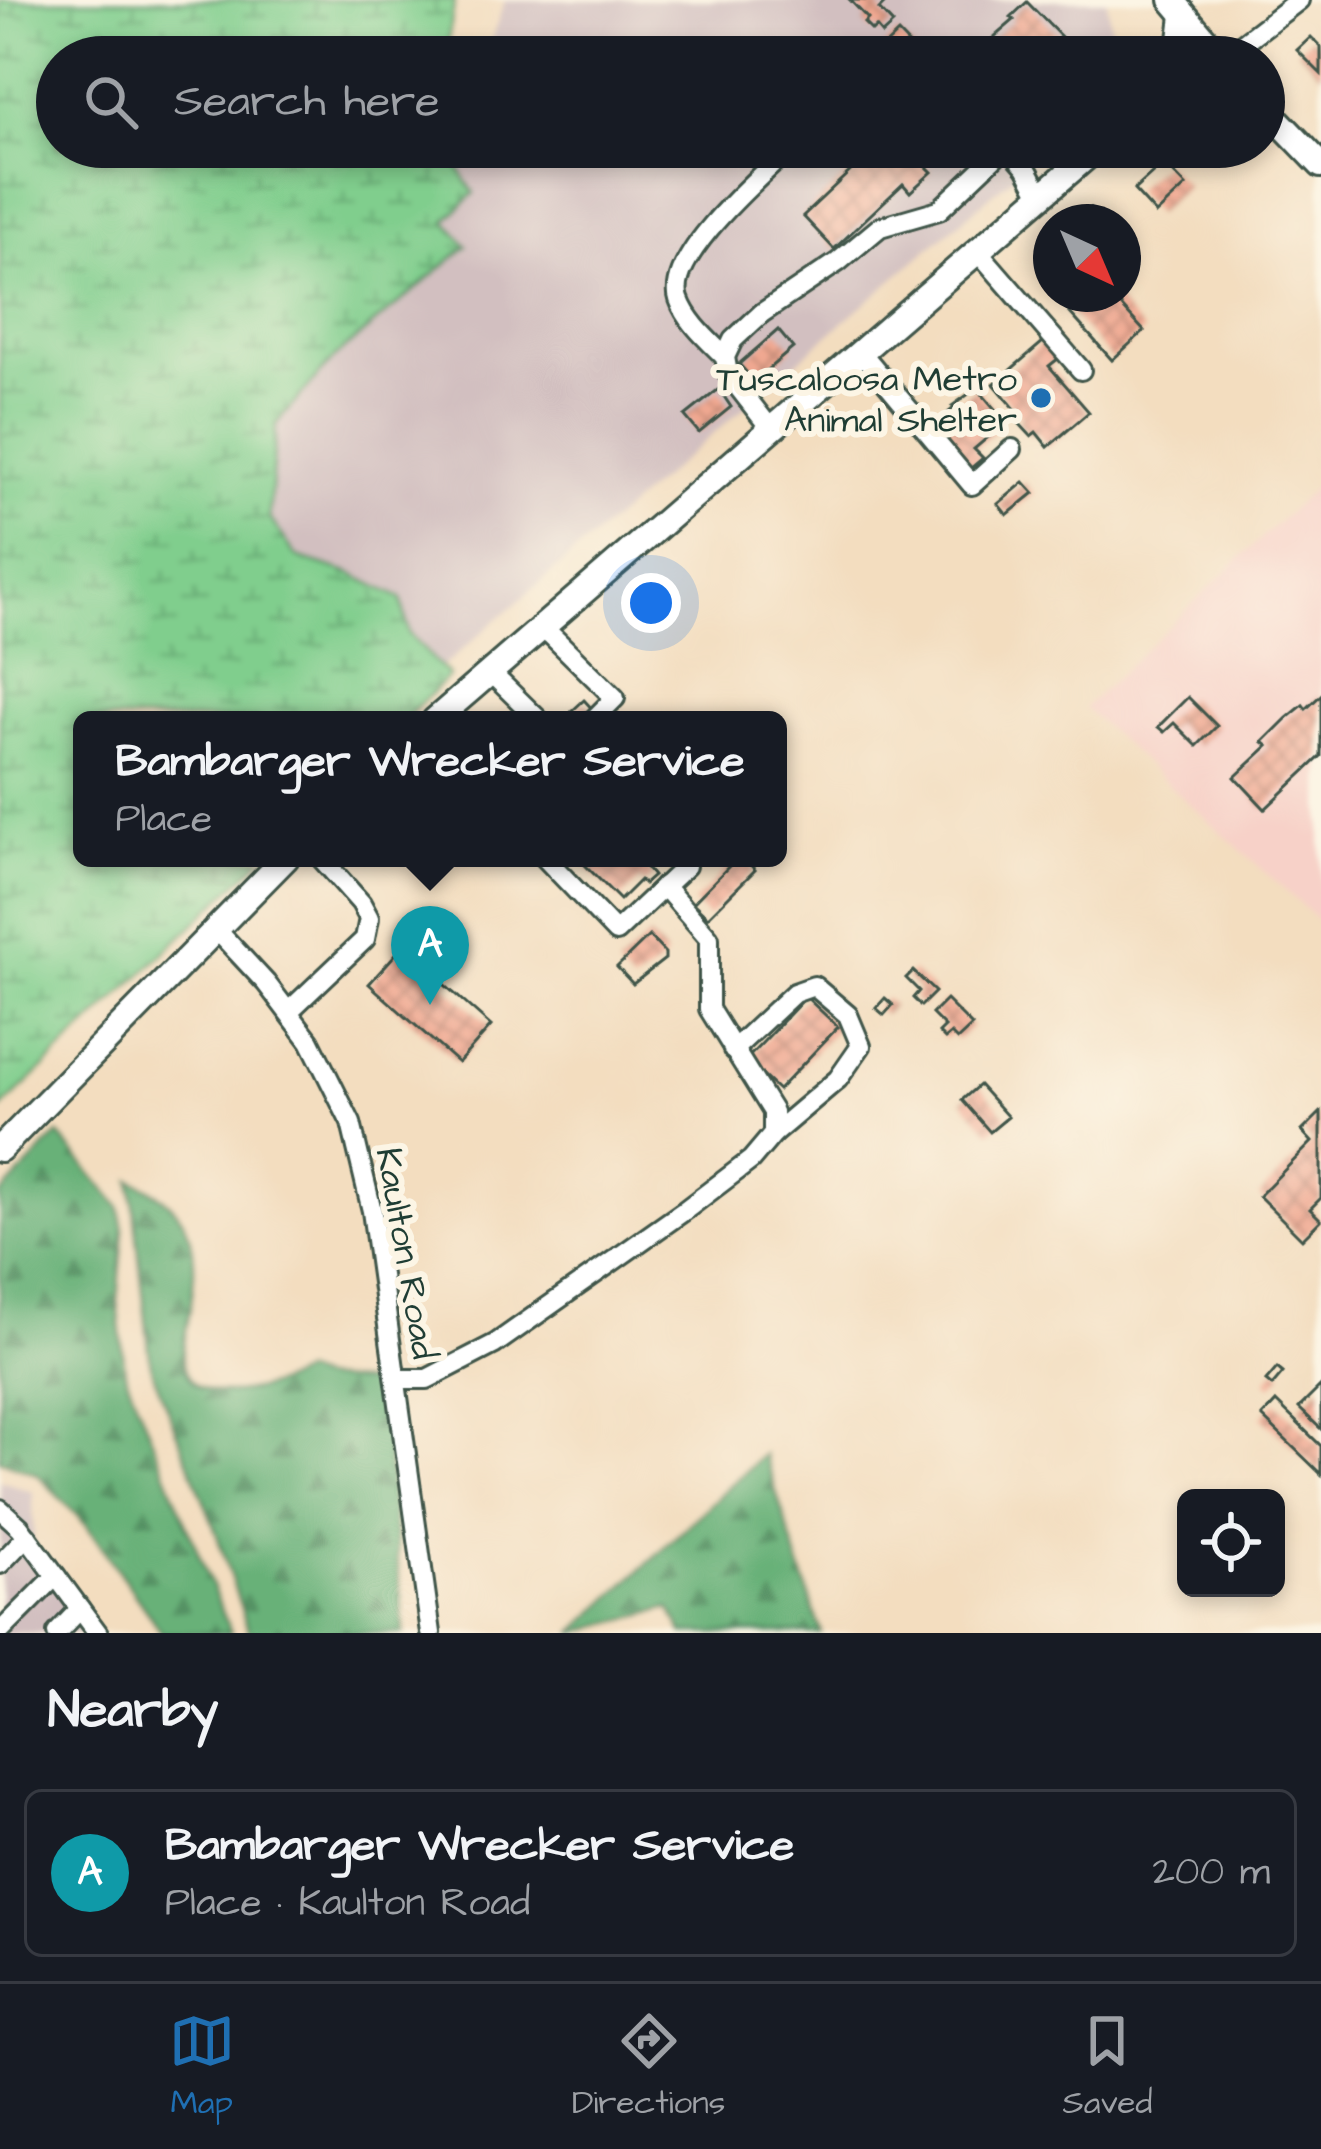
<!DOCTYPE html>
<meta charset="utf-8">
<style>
:root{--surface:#171b24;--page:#20242c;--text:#f1f3f6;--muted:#9ea1a6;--line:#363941;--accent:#1f6fb2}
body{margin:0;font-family:"Architects Daughter",sans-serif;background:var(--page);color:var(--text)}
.controls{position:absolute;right:36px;bottom:36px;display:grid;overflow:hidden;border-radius:18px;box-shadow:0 6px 18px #0003}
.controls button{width:108px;height:108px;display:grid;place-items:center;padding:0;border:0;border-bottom:3px solid var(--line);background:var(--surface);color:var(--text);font:60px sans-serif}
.compass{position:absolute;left:1033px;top:204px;width:108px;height:108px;border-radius:50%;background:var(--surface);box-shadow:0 6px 18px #0003;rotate:136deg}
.you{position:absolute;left:651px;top:603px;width:42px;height:42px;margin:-30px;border:9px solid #fff;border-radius:50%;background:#1a73e8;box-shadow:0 0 0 18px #1a73e833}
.badge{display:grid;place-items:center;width:78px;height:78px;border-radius:50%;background:var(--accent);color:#fff;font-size:39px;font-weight:700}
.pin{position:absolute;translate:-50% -99px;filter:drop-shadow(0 3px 6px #0008)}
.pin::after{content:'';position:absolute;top:63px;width:42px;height:36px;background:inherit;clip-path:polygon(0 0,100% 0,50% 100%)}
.popup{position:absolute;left:73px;top:711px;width:714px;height:156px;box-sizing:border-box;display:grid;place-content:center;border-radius:18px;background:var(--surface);filter:drop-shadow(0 3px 9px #0005);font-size:39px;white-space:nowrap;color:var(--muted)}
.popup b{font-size:45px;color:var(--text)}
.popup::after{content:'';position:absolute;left:50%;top:100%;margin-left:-24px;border:24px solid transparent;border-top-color:var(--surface)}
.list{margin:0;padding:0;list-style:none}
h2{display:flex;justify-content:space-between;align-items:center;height:156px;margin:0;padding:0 48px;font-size:51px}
h2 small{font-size:39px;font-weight:400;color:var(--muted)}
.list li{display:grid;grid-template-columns:78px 1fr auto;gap:36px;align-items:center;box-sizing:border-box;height:168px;margin:0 24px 24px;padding:0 24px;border:3px solid var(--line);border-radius:18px}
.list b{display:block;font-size:45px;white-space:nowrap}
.list p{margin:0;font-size:39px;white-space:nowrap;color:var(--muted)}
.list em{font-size:39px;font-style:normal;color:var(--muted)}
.icon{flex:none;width:66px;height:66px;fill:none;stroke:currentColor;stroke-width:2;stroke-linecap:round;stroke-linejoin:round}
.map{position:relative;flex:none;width:1321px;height:1633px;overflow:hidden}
.search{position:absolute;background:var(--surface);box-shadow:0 6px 18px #0003;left:36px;right:36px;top:36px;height:132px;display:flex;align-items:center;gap:30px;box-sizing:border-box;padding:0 42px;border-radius:66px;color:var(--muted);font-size:45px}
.sheet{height:348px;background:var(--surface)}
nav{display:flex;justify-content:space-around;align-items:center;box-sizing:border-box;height:168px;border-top:3px solid var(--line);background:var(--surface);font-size:33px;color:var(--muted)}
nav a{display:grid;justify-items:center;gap:6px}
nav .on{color:var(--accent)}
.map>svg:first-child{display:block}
.built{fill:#f7d1c8}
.industrial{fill:#d2bfc0}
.forest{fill:url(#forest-firs);stroke:#447756;stroke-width:3}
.wetland{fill:url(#wetland-marsh);stroke:#508660;stroke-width:3}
.building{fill:url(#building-cross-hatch)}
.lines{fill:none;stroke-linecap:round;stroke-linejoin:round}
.minor-casing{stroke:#3f5549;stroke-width:24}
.major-casing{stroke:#3f5549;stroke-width:30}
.minor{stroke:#fff;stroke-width:18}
.major{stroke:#fff;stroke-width:24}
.poi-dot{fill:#1f6fb2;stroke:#fcf5e5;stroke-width:4.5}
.labels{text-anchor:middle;stroke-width:12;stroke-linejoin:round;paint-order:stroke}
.poi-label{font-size:36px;fill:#1f3d34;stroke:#fcf5e5;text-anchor:end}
.street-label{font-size:36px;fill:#1f3d34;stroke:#fcf5e5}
</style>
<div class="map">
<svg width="1321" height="1633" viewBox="0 0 1321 1633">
<defs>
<pattern id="forest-firs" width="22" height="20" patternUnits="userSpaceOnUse" patternTransform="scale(3)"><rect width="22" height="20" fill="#68b178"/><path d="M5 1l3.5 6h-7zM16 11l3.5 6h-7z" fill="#559163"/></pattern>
<pattern id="wetland-marsh" width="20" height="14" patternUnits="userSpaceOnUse" patternTransform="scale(3)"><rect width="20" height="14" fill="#80ce8d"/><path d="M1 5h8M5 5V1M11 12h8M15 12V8" fill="none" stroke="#68a874"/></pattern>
<pattern id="building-cross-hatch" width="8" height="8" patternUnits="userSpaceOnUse" patternTransform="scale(3)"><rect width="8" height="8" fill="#f0a891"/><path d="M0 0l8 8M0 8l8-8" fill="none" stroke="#c28a77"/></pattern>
</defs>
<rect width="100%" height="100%" fill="#fcf5e5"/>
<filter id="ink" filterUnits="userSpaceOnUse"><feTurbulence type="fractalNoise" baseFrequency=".00833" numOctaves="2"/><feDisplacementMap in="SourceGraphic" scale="24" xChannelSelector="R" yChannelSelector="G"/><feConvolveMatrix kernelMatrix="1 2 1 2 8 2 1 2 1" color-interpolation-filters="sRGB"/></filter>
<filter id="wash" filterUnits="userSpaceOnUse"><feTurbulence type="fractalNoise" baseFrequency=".004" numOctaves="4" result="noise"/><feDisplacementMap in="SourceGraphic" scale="48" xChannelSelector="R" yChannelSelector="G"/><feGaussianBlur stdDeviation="2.7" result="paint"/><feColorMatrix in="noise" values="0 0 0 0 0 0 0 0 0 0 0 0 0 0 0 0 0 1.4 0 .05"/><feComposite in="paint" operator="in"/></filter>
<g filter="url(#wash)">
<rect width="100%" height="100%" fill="#f3ddbf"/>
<path class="built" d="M1321,481V923L1084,708Z"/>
<g class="industrial">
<path d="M505,0H1107L1115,57H473L486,54Z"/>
<path d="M445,147H1047L441,668L409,634L400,598L351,574L297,557L269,517L276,424L336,356L466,246L445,221L474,193Z"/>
<path d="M0,1480L33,1492L34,1549L91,1633H0Z"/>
</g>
<g class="forest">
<path d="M58,1134L119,1206L124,1229L118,1301L125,1373L231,1633H162L87,1526L37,1474L0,1460V1196Z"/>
<path d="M131,1180C200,1208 200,1255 188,1320C186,1333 180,1354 184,1367C200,1413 274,1387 302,1373L319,1379L381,1384L404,1633H249L213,1523L151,1368Z"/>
<path d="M764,1454L821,1633H683L670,1608L573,1633Z"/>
</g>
<path class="wetland" d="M0,0H455L445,57H57V147H445L474,193L446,221L467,246L336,356L276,424L269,517L297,557L351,574L401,598L409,634L449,676L404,720H82V858H263L0,1110Z"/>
<g id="blocks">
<g class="building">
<path d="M850,0H888L879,9L893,24L882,34L876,27L872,31L864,23L868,19Z"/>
<path d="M1027,2L1069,45L1056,57H1048L1041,49L1033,57H971L1014,20L1011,17Z"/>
<path d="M898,33L921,57H873Z"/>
<path d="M1311,37L1321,47V74L1297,50Z"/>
<path d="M876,147H942L924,164L932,172L910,192L903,184L834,249L803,216Z"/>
<path d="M1164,163L1186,186L1156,214L1134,190Z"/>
<path d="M1091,208L1103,222H1076Z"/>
<path d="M1053,294H1110L1144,331L1112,360Z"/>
<path d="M778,330L793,348L754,381L739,364Z"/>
<path d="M1044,341L1059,358L1049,366L1089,412L1048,447L1036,432L1031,436L1017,421L1022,417L994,384Z"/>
<path d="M977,388L1000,415L994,419L1000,427L974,449L983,458L970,469L932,426L954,408L952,406Z"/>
<path d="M719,389L731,407L699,433L685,416Z"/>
<path d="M1024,482L1034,493L1007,515L998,504Z"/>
<path d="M1321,695V756L1265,809L1235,777L1268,746L1263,742L1287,718L1303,705L1306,709Z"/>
<path d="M1188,697L1217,726L1197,746L1174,723L1164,732L1158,727Z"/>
<path d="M584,700L595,712L580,720L572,711Z"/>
<path d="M578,858H638L653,876L644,884L640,880L620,900Z"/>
<path d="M737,858H744L755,870L708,917L693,903Z"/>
<path d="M649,936L665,953V959L633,984L617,967Z"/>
<path d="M402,947L491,1026L458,1063L369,984Z"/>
<path d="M913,971L935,992L921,1006L913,998L919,991L906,978Z"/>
<path d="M806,997L838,1027L778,1090L746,1060Z"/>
<path d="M885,998L893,1005L884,1015L876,1008Z"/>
<path d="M946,1000L972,1026L957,1040L951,1034L945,1039L939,1033L945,1027L932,1014Z"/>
<path d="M979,1085L1008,1117L990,1132L962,1100Z"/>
<path d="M1321,1112V1198L1310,1209L1321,1220L1302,1239L1259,1196L1312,1142L1302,1131Z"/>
<path d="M1277,1368L1283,1373L1272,1386L1266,1381Z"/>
<path d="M1321,1386V1429L1299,1408Z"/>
<path d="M1276,1402L1321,1446V1474L1262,1417Z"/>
</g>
</g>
</g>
<g filter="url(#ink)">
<use href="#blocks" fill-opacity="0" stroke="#3f5549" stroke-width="3"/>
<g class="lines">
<g class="minor-casing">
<g id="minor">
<path d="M1213,50L1238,47L1299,0"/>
<path d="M977,250L1081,370"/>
<path d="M860,351L972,485L1012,449"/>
<path d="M725,357C708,340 687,322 679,299C665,257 762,175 791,147"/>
<path d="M770,428L728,374L725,357L733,340L762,313L838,262L880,227L939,210L1000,152L1012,151L1026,167L1041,195"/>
<path d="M541,625L615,698L593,720"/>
<path d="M489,671L539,720"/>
<path d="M545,858L616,932L686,866L679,858"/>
<path d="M664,886L709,938V1009L773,1112V1134"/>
<path d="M214,927L266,983L310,1041L351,1123L372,1211L431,1633"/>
<path d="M289,1011L365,939L369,918L361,903L321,858"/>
<path d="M396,1379H427L495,1344L684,1211L751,1160L773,1134L838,1079L861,1046L848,1015L814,986L794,993L733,1050"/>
<path d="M0,1509L20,1527L98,1633"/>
<path d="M0,1564L27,1536"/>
<path d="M0,1632L56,1576"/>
<path d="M57,1633L80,1609"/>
</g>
</g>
<g class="major-casing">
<g id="major">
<path d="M1172,0L1220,57"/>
<path d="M1179,57L1184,15"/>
<path d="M1264,106L1321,165"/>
<path d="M435,720L1098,147"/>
<path d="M0,1149L286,858"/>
</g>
</g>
<use href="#minor" class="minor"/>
<use href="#major" class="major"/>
</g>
</g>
<circle class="poi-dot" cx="1041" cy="398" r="12"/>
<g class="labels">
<g class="poi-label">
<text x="1017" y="390">Tuscaloosa Metro<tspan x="1017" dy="41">Animal Shelter</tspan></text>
</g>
<g class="street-label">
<text transform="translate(408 1253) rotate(80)" y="13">Kaulton Road</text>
</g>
</g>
</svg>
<div class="controls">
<button><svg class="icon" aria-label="locate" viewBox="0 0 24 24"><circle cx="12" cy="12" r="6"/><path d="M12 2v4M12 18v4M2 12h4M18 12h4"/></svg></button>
</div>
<svg class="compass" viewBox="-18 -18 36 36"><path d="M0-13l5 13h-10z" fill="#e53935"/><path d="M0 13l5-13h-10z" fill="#9ea1a6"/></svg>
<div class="you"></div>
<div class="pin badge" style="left:430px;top:1005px;background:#0f9aa8">A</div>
<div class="popup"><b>Bambarger Wrecker Service</b>Place</div>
<div class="search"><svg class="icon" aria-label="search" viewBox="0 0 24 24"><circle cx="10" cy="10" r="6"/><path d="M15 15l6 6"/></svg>Search here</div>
</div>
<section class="sheet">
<h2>Nearby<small></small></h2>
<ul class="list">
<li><span class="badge" style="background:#0f9aa8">A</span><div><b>Bambarger Wrecker Service</b><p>Place · Kaulton Road</p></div><em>200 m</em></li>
</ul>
</section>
<nav>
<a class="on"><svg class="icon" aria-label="map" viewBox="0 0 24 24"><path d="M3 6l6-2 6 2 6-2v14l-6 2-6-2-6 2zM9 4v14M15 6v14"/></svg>Map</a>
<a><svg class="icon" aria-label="directions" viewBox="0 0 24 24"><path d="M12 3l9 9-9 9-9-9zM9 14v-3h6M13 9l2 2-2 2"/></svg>Directions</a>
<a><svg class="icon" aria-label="saved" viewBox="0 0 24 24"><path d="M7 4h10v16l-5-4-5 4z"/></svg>Saved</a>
</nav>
